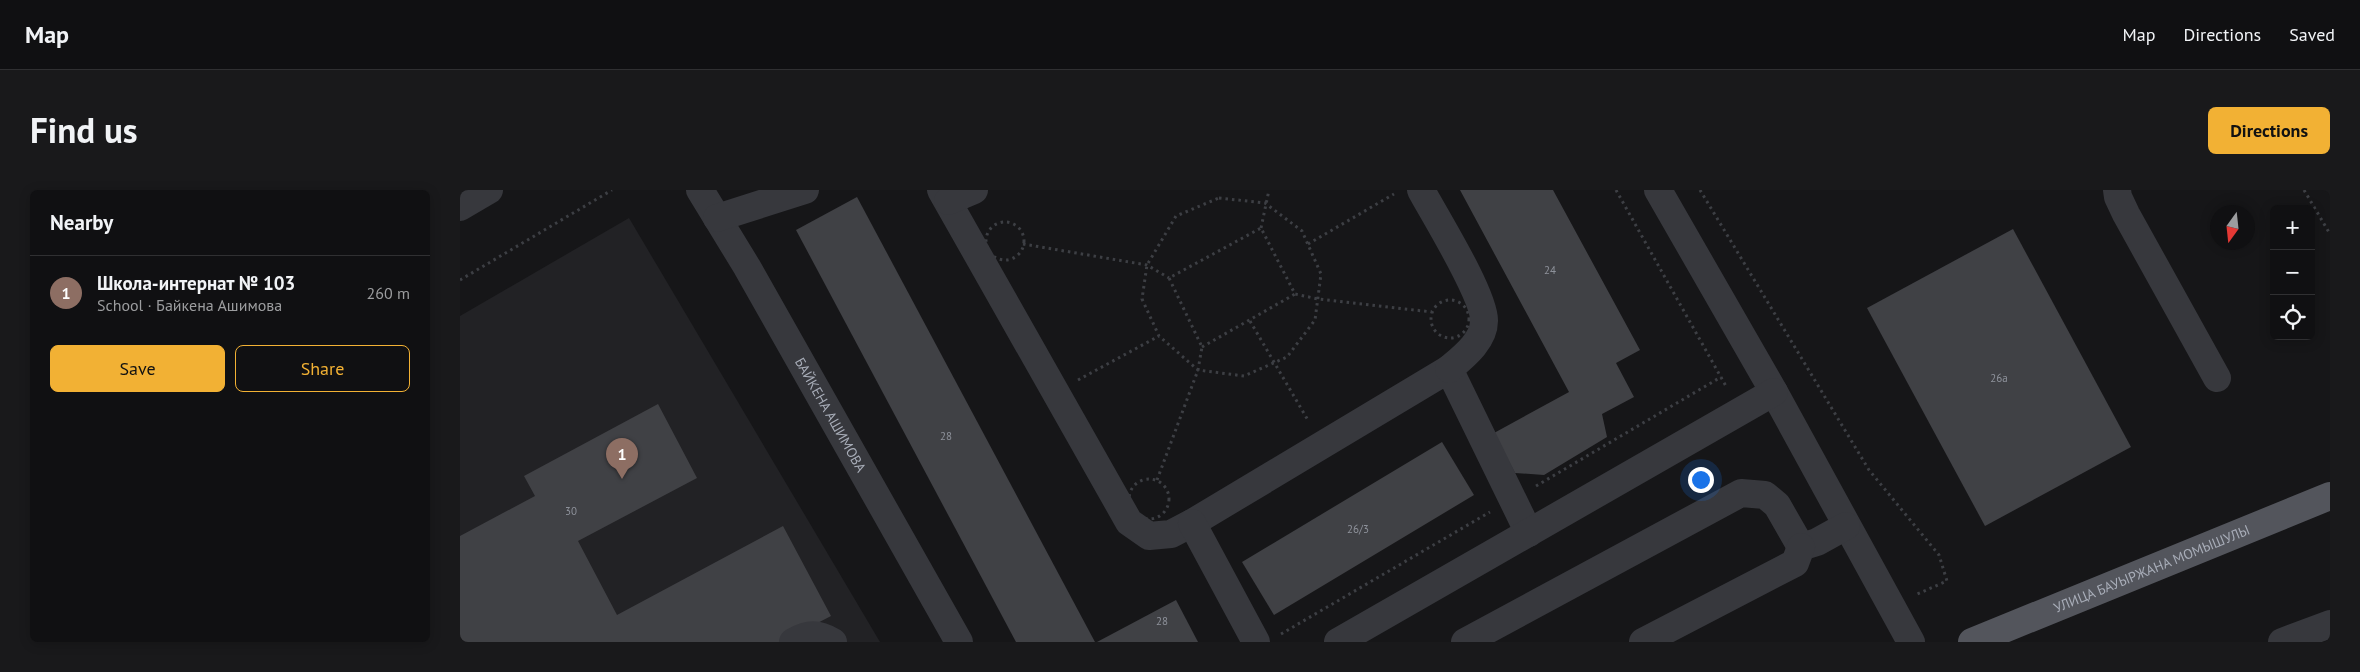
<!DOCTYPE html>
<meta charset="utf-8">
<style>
:root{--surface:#101012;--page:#19191b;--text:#f1f3f6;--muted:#9c9d9f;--line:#303032;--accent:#f2b134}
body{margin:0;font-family:"PT Sans",sans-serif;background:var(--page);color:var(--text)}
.controls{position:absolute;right:15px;top:15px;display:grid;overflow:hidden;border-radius:8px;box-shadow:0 2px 12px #0003}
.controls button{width:45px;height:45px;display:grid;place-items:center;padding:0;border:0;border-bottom:1px solid var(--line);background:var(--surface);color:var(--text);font:25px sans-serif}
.compass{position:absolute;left:1750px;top:15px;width:45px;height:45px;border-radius:50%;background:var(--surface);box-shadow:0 2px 12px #0003;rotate:195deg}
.you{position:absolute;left:1240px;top:289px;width:18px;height:18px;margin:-12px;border:4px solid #fff;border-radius:50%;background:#1a73e8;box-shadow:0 0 0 8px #1a73e833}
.badge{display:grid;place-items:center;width:32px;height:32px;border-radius:50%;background:var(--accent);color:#fff;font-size:16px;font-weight:700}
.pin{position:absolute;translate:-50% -41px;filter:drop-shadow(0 1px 2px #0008)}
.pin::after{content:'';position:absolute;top:26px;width:18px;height:15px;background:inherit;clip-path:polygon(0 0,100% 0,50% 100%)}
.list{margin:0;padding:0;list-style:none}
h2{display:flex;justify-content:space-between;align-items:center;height:65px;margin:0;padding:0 20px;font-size:21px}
h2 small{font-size:16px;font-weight:400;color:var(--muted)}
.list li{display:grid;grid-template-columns:32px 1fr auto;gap:15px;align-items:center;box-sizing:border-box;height:75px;padding:0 20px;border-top:1px solid var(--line)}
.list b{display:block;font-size:19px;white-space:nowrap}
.list p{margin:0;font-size:16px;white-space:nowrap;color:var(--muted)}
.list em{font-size:16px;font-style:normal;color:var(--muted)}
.actions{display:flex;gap:10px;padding:15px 20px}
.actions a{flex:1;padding:11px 0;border:1px solid var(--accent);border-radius:8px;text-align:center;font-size:18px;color:var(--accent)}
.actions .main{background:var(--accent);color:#111}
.icon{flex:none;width:28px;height:28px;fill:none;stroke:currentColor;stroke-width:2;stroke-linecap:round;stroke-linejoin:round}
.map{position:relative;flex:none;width:1870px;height:452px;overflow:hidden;border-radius:8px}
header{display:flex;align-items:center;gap:30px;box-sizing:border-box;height:70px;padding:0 25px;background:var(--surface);border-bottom:1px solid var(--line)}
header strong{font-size:24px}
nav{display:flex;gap:28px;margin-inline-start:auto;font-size:18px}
.intro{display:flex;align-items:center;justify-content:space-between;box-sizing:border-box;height:120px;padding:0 30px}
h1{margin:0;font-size:35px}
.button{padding:12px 22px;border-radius:8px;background:var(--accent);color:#111;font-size:18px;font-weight:700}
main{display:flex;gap:30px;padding:0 30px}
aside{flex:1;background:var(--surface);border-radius:8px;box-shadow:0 2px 12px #0003}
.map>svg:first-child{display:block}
.built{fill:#222225}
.building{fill:#404145}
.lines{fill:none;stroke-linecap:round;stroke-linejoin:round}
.path{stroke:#3d3f44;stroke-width:3;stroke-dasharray:2.5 4;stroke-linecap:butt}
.minor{stroke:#37383d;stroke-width:28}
.major{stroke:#53555c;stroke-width:28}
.labels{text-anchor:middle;stroke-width:4.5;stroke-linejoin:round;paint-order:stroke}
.number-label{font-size:11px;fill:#8e929b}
.street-label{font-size:14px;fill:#a8adb8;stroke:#111113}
</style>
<header>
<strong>Map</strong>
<nav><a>Map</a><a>Directions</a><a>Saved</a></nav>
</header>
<div class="intro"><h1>Find us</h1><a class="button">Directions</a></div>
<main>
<aside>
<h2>Nearby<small></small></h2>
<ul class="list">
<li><span class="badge" style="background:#8d6e63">1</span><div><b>Школа-интернат № 103</b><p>School · Байкена Ашимова</p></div><em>260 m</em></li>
</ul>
<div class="actions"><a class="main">Save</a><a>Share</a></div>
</aside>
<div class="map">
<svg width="1870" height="452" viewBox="0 0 1870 452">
<rect width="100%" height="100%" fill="#161618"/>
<path class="built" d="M169,28L420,452H0V126Z"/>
<g class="building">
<path d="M1000,0H1093L1180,160L1156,173L1174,207L1142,224L1147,247L1084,285L1055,283L1034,243L1109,202Z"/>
<path d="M397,7L635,452H556L336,40Z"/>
<path d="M1553,39L1671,257L1525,336L1407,118Z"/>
<path d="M198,214L237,288L118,351L157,425L323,336L371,426L321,452H0V346L75,306L64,286Z"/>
<path d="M982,252L1014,305L814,425L782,372Z"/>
<path d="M716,410L738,452H637Z"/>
</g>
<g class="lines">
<g class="path">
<path d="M1156,0L1267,198"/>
<path d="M1240,0L1409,280L1479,365L1487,391L1455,405"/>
<path d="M1844,0L1870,44"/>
<path d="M759,8L805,13L842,41L861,84L855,130L827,167L784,186L738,180L699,146L682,109L687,75L716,26Z"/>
<circle cx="545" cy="51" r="19"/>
<path d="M801,38L809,0"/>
<path d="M563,54L687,75L709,88"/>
<path d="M848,54L934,4"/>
<path d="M0,90L152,0"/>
<circle cx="990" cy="129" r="19"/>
<path d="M790,131L849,232"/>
<path d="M742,157L835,104"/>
<path d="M618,190L699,146"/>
<circle cx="689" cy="309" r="20"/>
<path d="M697,290L738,180L742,157L709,88L801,38L835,104L858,109L972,122"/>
<path d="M1076,296L1261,187"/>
<path d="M821,444L1030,322"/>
</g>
<g class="minor">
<path id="s1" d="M240,0L287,77L499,452"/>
<path d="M481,0L669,332L689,346L711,344L732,333L989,179L1069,343"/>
<path d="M961,0C975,26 1025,106 1024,131C1024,151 1003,167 989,179"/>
<path d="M1198,0L1314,202L1451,452"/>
<path d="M1657,0L1658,7L1666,24L1757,188"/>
<path d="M488,11L514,0"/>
<path d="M0,17L29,0"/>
<path d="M257,28L345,0"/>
<path d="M732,333L796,452"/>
<path d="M333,452C348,443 358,443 373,452"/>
<path d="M878,452L1314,202"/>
<path d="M1005,452L1281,303L1305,305L1317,315L1341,357L1357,352L1386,336"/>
<path d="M1183,452L1335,373L1341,357"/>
<path d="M1822,452L1870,434"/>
</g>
<path class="major" id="s2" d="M1512,452L1870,306"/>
</g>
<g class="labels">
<g class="number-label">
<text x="1090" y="84">24</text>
<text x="1539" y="192">26а</text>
<text x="486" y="250">28</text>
<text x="111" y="325">30</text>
<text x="898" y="343">26/3</text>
<text x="702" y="435">28</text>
</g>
<g class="street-label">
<text dy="5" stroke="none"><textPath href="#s1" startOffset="260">БАЙКЕНА АШИМОВА</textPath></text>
<text dy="5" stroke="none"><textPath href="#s2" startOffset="194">УЛИЦА БАУЫРЖАНА МОМЫШУЛЫ</textPath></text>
</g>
</g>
</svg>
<div class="controls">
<button>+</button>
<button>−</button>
<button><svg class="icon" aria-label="locate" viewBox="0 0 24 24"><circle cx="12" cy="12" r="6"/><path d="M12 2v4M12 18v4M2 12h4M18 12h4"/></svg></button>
</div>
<svg class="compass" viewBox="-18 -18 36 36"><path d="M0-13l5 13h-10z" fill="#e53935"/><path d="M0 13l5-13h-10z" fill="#9c9d9f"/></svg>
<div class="you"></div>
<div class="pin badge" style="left:162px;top:289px;background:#8d6e63">1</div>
</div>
</main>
